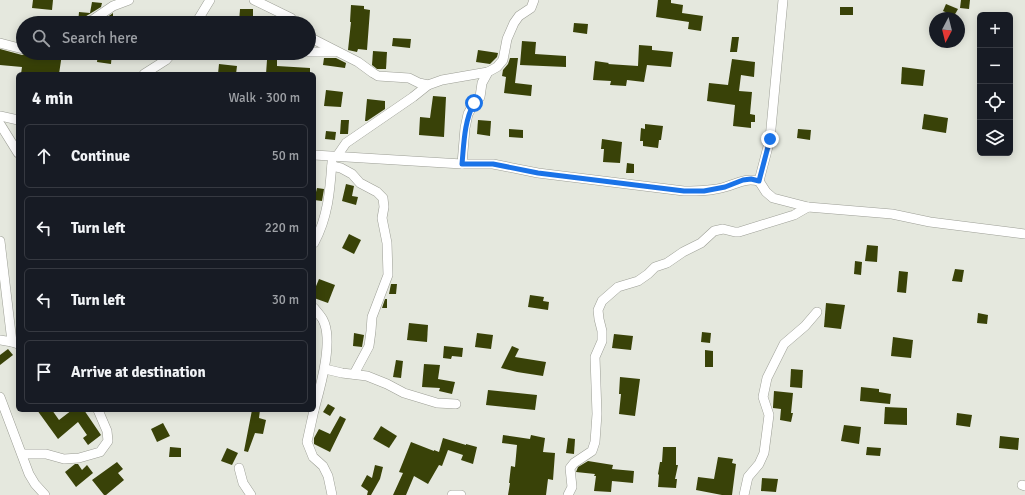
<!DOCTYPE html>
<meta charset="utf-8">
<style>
:root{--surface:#171b24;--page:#20242c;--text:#f1f3f6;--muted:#9ea1a6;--line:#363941}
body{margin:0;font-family:Signika,sans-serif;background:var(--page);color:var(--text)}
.controls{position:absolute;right:12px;top:12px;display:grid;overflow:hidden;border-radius:6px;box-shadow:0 2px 10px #0003}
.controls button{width:36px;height:36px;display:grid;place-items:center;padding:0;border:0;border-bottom:1px solid var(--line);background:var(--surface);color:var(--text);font:20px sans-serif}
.compass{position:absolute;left:929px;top:12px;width:36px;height:36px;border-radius:50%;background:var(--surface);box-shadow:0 2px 10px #0003;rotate:187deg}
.stop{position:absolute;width:12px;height:12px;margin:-9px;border:3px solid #1a73e8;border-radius:50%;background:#fff}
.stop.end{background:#1a73e8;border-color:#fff;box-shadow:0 1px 4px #0008}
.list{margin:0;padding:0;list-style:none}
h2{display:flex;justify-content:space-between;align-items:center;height:52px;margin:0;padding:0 16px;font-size:17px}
h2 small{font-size:13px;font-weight:400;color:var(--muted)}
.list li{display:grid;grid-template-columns:26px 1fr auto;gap:12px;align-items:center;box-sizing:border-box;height:64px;margin:0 8px 8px;padding:0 8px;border:1px solid var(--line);border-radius:6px}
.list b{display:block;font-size:15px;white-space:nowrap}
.list em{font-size:13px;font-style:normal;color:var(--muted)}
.icon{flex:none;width:22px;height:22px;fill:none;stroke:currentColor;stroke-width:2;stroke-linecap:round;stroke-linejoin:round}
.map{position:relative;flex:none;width:1025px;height:495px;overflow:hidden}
.search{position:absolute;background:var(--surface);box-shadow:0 2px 10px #0003;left:16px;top:16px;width:300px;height:44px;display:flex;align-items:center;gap:10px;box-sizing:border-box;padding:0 14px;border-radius:22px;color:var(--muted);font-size:15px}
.panel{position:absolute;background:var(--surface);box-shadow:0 2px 10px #0003;left:16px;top:72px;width:300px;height:340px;border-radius:6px}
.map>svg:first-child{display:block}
.building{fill:#394208}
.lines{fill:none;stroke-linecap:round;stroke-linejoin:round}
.minor-casing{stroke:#9c9e95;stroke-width:10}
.minor{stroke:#fff;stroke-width:9}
.route{stroke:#1a73e8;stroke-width:5}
</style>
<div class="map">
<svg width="1025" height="495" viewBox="0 0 1025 495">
<rect width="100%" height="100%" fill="#e5e8de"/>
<g class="building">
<path d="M33,0H53L52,10L32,8Z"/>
<path d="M658,0H671V3L683,5L682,13L703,16L701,31L688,29L689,22L656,17Z"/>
<path d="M961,0H970L969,9L960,8Z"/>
<path d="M92,2L102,3L101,7L83,18L80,23H78L79,12L90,13Z"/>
<path d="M946,4L958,9L954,16L943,11Z"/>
<path d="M351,5L364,6V9L370,10L367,50L358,49L357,52L348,50L351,22H350Z"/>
<rect x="840" y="7" width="13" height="8"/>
<path d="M240,9H253V23H239Z"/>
<path d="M113,13V16L132,18V23H99Z"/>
<path d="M574,23L588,24L587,34L573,32Z"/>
<path d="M732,37H739L737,52H730Z"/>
<path d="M393,38L411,39L410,48L392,46Z"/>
<path d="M522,41L536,42L535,54L566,56V67L520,65Z"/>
<path d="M639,45L652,46V50L673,52L671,67L647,65L644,82L627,80L626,86L610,85L611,81L593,80L595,61L609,63L608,64L638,66Z"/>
<path d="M0,49L22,55L27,53L62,54L59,74H21L22,67L0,65Z"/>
<path d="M478,50L498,53L497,57L490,64L476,62Z"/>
<path d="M373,51L387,52L386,69H377L372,65Z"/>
<path d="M98,53H112L111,64L97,62Z"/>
<path d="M324,58H336L346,63L345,68L323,65Z"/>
<path d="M510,58H518L515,83L532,85L531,96L504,93L506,77L502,76L503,70L508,64Z"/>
<path d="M732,59L755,62L754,77L741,75L739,91L752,92L750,114L755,115V122H751V128L733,126L735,105L707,101L709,83L728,85Z"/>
<path d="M267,60H277V66L310,68V74H266Z"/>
<path d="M219,64L237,66L236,74H218Z"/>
<path d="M902,67L925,70L923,86L901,84Z"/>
<path d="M326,90L343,92L341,107L324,106Z"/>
<path d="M433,96L446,97L444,137L419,135L420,117L430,118Z"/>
<path d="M367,99L385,101V109L367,121H365Z"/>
<path d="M924,114L948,118L946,133L922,129Z"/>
<path d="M341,120H349L348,134H340Z"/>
<path d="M478,120L491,121L490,136L477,134Z"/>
<path d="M645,124L663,126L661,140H659L658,148L643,146V141H640L641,128L645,129Z"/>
<path d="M509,129L523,130V138L509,137Z"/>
<path d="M798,129L811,130L810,140L797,138Z"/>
<path d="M326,131L336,132L335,140L325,139Z"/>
<path d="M602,139L622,142L620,163L603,162L604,149H601Z"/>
<path d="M627,163L634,164V173H626Z"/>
<path d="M346,184L354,186L352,196L358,197L356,205L342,201Z"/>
<path d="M317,188L324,189L322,201L314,200Z"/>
<path d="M349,234L361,240L354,254L342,248Z"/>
<path d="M867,245L878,246L877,262L865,261Z"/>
<path d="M855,261L862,262L861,275L854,274Z"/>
<path d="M955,269L964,270L962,282L952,281Z"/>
<path d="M899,271L908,272L906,293L897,292Z"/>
<path d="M319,279L335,285L328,303L314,298V291Z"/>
<path d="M391,284H397L396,294H389Z"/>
<path d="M530,295L544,297L543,301L549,302L548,310L528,307Z"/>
<path d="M385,299H387V308H382Z"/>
<path d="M826,303L845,305L841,329L824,327Z"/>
<path d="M978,313L988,315L987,324L977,323Z"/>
<path d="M409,323L428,325L427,342L407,340Z"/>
<path d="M702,332L711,333L710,343L701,342Z"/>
<path d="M354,333L364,335L362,347L353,346Z"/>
<path d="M477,333L493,335L491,349L475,347Z"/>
<path d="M614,334L633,336L631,350L612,348Z"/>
<path d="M893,337L913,340L911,358L891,356Z"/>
<path d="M444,346L463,348L462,357L452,356L451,359L443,358Z"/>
<path d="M512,346L519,349L515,357L546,362L543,376L517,372L501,368Z"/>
<path d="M8,349L13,355L0,365V355Z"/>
<path d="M705,350L713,351V367H705Z"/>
<path d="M396,360L403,361L401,378L393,377Z"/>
<path d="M424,364L440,365L438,379L455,382L452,394L439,391L440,388L422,387Z"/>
<path d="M791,369L803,370L802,388L790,387Z"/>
<path d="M620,377L640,379L635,416L619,414L621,394H619Z"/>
<path d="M861,387L879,389V392L891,394L890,404L860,401Z"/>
<path d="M488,390L537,395L535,410L486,405Z"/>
<path d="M774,391L793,393L791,413H793L791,422L780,420L781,409L773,408V407Z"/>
<path d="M328,404L335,408L330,416L323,412Z"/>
<path d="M885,407L907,408V425L884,424Z"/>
<path d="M37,410H52L59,420L72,410H84L101,435L88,445L83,438L87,435L78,422L58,439Z"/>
<path d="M252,410H260L259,418L266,420L263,434L255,433L248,452L244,451Z"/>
<path d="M957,413L972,415L970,427L956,425Z"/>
<path d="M340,416L346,419L330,452L314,444V438L319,429L330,434Z"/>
<path d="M163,423L170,436L157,442L151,429Z"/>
<path d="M844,425L861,427L859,444L841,441Z"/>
<path d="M381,426L397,436L389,448L373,439Z"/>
<path d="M503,435L530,439L531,435L545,438L543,452L555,453L553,480L548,479L546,495H508L510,483H509L511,466L515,467L517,445L502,443Z"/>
<path d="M1000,436L1019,438L1018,450L999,448Z"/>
<path d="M443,438L466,445V444L477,447L473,464L461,460L463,455L448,450L442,466L439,465L428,484L414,476L406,495H393L403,473L399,472L411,442L434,451V450L439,452Z"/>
<path d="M568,438L575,439L574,454L566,453Z"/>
<path d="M170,447L181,448V457H169Z"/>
<path d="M663,447H676V465H678L675,479H677L676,488L658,487L659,475L658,474L660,462H662Z"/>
<path d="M867,447L881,448L880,456L866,455Z"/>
<path d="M227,448L238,453L232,465L221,461Z"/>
<path d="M718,457L733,459L732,463L736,464L732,495H722L696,490L698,477L714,479Z"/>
<path d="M588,461L613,465L612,469L634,471L633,483L612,481L611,492L594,491L596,476H594L595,474L576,472L578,467Z"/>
<path d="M117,462L123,469L118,473L124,480L106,495H104L92,480Z"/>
<path d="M75,464H78L82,470L87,465L93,473L76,487L65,472Z"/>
<path d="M375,465L383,467L380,479L371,495H367L368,491L361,486L367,475L372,478Z"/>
<path d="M762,478L778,479L776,492L761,491Z"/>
</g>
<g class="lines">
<g class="minor-casing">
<g id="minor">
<path d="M254,0L291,18L295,23"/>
<path d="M783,0L770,139L759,181L766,192L773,198L808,207L892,214L930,222L1025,234"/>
<path d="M86,23L94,19L113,6L129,0"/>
<path d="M196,23L210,0"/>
<path d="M309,37L358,62L373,73L378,76L409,78L419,83L428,85"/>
<path d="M0,43L23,49"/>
<path d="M309,52H335"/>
<path d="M144,74L166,60L172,53"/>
<path d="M0,116L18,120"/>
<path d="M0,124L18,153"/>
<path d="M314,155L462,164H493L538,173L684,191C698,191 712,191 725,187C739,183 744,178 759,181"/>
<path d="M337,156L346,143L413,97L428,85L442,80L488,72"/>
<path d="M462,164L465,128L468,114L474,103L480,97L482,83L488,72L497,67L503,60L507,39L514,23L519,16L531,8L534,0"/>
<path d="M332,166L341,168L352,174L360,183L377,192L383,198L384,207L382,218L387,243L388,275L372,317L371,331L369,346L354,374"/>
<path d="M0,241L12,342"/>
<path d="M314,243C328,217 330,191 332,162"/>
<path d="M314,308C317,312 321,316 323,320C334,341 320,388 314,410"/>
<path d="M0,340L12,342L18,344"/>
<path d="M325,369L342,373L367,376L387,384L404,393L437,403L456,404"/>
<path d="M0,397L29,474L35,484L45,495"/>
<path d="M314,410L307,442L313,457L323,466L328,476L332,495"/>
<path d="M22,454H46L64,459L79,458L100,452L108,441L107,431L98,410"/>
<path d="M239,468L243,483L251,495"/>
<path d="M1022,485L1025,486"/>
<path d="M452,495H461"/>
<path d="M568,495L572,487L570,468L574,463L592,451L595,442L597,414L595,357L602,341V331L599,319L598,310L602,301L618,287L638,281L648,274L655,267L667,263L683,252L701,243L714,231L723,229L735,232H739L794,215L808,207"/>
<path d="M744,495L748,477L759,464L764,453L769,415L763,397L767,378L784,344L805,326L817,312"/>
</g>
</g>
<use href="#minor" class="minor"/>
</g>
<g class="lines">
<path class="route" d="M474,103C464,122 464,143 462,164H493L538,173L684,191H704L725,187L743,180L751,179L759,181L770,139"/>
</g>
</svg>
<div class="controls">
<button>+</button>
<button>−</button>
<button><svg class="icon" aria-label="locate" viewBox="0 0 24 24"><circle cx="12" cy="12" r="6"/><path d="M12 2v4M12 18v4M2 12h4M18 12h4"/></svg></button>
<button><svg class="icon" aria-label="layers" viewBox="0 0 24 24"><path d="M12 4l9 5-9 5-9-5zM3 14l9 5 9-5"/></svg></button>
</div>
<svg class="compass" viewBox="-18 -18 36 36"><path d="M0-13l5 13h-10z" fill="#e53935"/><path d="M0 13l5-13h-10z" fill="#9ea1a6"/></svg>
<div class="stop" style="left:474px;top:103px"></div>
<div class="stop end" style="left:770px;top:139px"></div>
<div class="search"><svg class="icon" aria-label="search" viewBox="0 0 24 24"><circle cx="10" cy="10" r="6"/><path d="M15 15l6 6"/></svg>Search here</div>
<section class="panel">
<h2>4 min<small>Walk · 300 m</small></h2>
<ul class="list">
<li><svg class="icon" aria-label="ahead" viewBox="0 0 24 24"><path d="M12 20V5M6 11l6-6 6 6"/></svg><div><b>Continue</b></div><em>50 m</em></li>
<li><svg class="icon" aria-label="left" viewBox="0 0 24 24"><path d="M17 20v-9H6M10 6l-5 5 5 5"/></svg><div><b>Turn left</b></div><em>220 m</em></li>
<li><svg class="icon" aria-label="left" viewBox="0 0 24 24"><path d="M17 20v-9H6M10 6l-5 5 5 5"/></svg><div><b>Turn left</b></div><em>30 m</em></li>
<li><svg class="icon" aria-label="arrive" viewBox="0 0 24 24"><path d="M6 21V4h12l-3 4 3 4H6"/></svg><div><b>Arrive at destination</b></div></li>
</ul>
</section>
</div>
